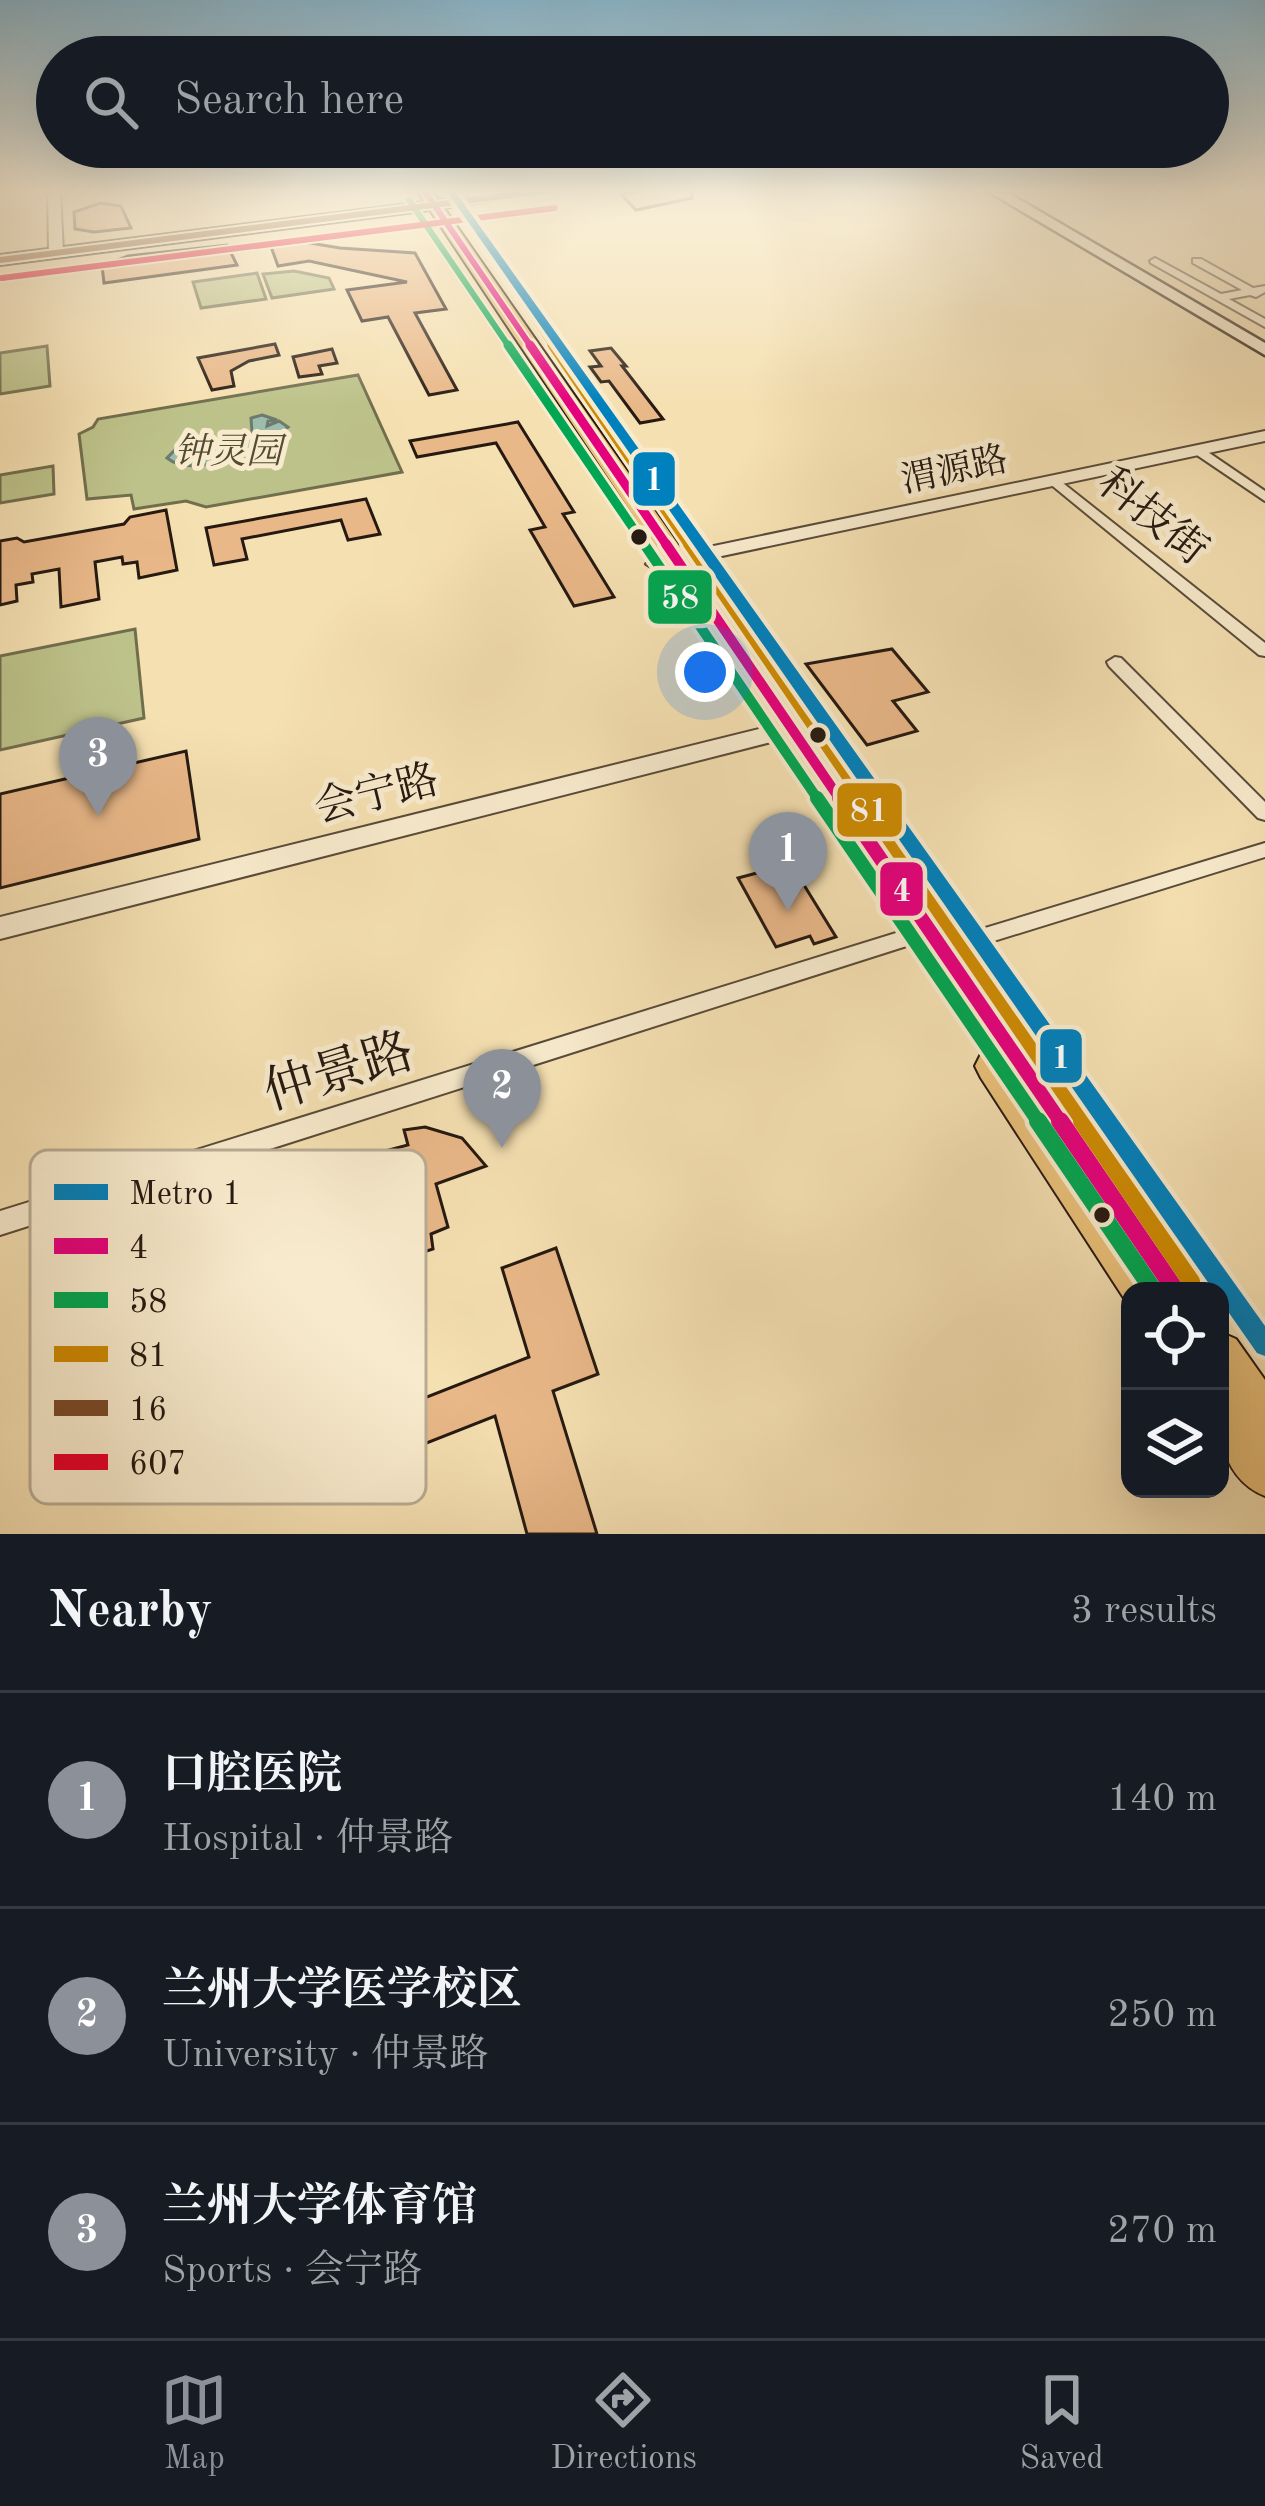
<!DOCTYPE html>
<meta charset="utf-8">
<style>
:root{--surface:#171b24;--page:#20242c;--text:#f1f3f6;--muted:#9ea1a6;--line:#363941;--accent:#8c9099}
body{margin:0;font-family:"Old Standard TT","Noto Serif SC",serif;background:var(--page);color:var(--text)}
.controls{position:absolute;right:36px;bottom:36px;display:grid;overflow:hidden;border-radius:24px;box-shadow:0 12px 48px #0002}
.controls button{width:108px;height:108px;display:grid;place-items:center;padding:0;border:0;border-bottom:3px solid var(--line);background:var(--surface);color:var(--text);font:60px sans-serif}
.you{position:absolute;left:705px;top:672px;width:42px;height:42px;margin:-30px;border:9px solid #fff;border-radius:50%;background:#1a73e8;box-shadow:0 0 0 18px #1a73e833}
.badge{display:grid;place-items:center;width:78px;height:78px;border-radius:50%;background:var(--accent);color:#fff;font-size:39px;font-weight:700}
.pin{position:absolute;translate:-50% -99px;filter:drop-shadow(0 3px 6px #0008)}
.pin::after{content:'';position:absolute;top:63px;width:42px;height:36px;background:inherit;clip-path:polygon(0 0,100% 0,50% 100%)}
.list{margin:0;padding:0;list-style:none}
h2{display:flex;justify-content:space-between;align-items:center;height:156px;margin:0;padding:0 48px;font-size:51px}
h2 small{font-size:39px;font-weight:400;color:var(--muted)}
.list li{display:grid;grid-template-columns:78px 1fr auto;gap:36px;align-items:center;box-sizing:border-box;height:216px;padding:0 48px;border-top:3px solid var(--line)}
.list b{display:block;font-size:45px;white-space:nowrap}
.list p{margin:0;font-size:39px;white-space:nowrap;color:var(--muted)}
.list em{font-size:39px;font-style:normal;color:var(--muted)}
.icon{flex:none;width:66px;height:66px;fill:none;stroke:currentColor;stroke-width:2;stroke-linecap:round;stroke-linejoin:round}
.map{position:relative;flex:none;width:1265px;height:1534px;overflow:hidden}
.search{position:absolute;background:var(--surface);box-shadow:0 12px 48px #0002;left:36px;right:36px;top:36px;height:132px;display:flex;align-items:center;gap:30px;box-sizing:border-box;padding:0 42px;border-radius:66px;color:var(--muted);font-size:45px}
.sheet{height:804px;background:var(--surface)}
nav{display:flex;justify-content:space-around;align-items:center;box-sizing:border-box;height:168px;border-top:3px solid var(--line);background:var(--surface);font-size:33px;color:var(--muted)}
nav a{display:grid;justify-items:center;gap:6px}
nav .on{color:var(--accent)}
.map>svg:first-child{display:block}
.green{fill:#bdc28a;stroke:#716e4e;stroke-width:3}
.water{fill:#9cbdac;stroke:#6c7b6e;stroke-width:3}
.building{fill:#e9b889;stroke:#251911;stroke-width:3}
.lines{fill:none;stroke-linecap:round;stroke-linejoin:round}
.minor-casing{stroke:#594b39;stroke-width:4}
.tertiary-casing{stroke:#594b39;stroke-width:4}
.secondary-casing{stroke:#251911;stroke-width:5}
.primary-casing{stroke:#251911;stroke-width:4}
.minor{fill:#f8ebcd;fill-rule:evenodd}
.tertiary{fill:#f8ebcd;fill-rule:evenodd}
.secondary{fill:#f8ebcd;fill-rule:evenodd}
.primary{fill:#eac079;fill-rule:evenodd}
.bus-1-far4-casing{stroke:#f8ebcd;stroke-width:10}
.bus-1-far3-casing{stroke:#f8ebcd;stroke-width:15}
.bus-1-far2-casing{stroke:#f8ebcd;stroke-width:18}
.bus-1-far1-casing{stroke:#f8ebcd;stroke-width:22}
.bus-1-casing{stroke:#f8ebcd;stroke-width:27}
.bus-2-far4-casing{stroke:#f8ebcd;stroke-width:10}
.bus-2-far3-casing{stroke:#f8ebcd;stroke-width:15}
.bus-2-far2-casing{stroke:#f8ebcd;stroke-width:18}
.bus-2-far1-casing{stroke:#f8ebcd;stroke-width:22}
.bus-2-casing{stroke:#f8ebcd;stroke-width:27}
.bus-3-far4-casing{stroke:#f8ebcd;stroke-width:10}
.bus-3-far3-casing{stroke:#f8ebcd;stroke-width:15}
.bus-3-far2-casing{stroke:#f8ebcd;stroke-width:18}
.bus-3-far1-casing{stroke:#f8ebcd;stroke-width:22}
.bus-3-casing{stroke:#f8ebcd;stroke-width:27}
.bus-4-casing{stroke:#f8ebcd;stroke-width:10}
.bus-5-casing{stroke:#f8ebcd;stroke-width:10}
.bus-1-far4{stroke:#e5007d;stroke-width:6}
.bus-1-far3{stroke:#e5007d;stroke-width:9}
.bus-1-far2{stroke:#e5007d;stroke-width:10}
.bus-1-far1{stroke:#e5007d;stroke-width:14}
.bus-1{stroke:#e5007d;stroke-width:18}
.bus-2-far4{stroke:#00a651;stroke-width:6}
.bus-2-far3{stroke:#00a651;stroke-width:9}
.bus-2-far2{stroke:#00a651;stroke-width:10}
.bus-2-far1{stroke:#00a651;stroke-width:14}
.bus-2{stroke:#00a651;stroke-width:18}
.bus-3-far4{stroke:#cd8a03;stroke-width:6}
.bus-3-far3{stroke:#cd8a03;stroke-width:9}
.bus-3-far2{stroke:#cd8a03;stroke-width:10}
.bus-3-far1{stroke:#cd8a03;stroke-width:14}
.bus-3{stroke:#cd8a03;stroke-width:18}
.bus-4{stroke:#7a4b2a;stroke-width:6}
.bus-5{stroke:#e4002b;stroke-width:6}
.metro-1-casing{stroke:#f8ebcd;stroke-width:9}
.metro-1{fill:#0080bc;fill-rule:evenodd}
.bus-dot{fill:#251911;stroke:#f8ebcd;stroke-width:4.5}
.labels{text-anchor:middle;stroke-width:10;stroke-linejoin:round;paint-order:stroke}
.far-park-label{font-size:36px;font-style:italic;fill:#534c35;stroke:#f8ebcd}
.far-street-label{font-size:36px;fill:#251911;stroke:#f8ebcd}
.street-label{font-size:42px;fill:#251911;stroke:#f8ebcd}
.near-street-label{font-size:51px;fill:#251911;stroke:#f8ebcd}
.key{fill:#f8ebcd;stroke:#b9ac95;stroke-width:3}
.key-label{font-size:33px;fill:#251911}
.line-badge{stroke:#f8ebcd;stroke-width:4.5}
.badge-label{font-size:33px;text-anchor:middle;font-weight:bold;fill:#fff}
</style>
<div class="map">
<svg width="1265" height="1534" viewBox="0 0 1265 1534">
<rect width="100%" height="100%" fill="#f5e0b2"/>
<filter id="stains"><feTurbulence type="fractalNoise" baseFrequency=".00167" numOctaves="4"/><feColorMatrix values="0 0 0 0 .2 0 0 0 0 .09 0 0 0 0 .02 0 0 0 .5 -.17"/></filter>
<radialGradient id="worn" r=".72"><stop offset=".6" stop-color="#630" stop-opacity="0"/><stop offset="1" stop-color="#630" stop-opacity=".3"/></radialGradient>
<g class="green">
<path d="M294,271L329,278L334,289L272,298L263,274Z"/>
<path d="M257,273L266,299L201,308L193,282Z"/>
<path d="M47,346L50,386L0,394V353Z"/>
<path d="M358,375L402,472L206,507L186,501L134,509L131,495L87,499L79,434L93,427L98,419Z"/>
<path d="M53,466L54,494L0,503V475Z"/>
<path d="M135,629L144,718L0,750V656Z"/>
</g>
<path class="water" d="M262,415L277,420L268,421L267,426L279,421L288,427L278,435L267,434C250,455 192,478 167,458L176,449L252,433L251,418Z"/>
<g class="building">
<path d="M652,190H691L692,198L636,210L621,194Z"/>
<path d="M100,203L121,206L131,228L94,232L75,229L74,212Z"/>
<path d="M310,238V243L340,248L415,253L446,309L415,313L457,390L429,395L388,317L362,321L347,290L407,282L309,261L278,266L270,244Z"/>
<path d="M227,245L237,265L104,283L102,266L128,256Z"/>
<path d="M275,344L279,355L249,361L231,371L234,386L212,390L198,358Z"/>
<path d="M611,348L626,366H622L663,419L640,423L609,381L601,382L590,367L601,366L590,351Z"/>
<path d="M332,349L337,363L319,366L322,374L299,377L293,357Z"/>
<path d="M518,422L574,512L563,514L614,597L574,606L530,530L545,527L496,443L417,457L410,441Z"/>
<path d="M366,499L380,534L348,540L341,520L242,539L247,559L214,565L206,528Z"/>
<path d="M166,510L177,570L139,578L137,562L123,564L122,557L95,562L99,599L61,607L59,569L32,574L33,582L16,585L17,601L0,605V541L17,538L24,542L124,524L130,517Z"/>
<path d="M892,649L928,692L893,701L917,731L867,745L806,664Z"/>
<path d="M186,751L199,839L0,888V794Z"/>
<path d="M791,864L836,937L814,944L810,936L776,947L738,878Z"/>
<path d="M425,1127L462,1138L486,1166L436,1184L448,1227L431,1234L433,1249L342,1279L336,1265L321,1270L301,1165L322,1158L329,1187L343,1162L408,1145L404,1130Z"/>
<path d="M556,1248L598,1374L553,1391L597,1534H527L495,1416L381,1461L360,1356L408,1339L422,1399L529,1357L502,1268Z"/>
</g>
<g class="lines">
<g class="minor-casing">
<g id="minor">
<path d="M1155,258L1221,294L1242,290L1193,263V259H1201L1253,288L1265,286V292L1256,297L1250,295L1229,299L1265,319V327L1151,263L1150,261Z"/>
<path d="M1199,446L1265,491V501L1194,453L1192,450Z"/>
<path d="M1054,476L1265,643V656L1259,655L1049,483L1047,480Z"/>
<path d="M1115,657L1121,658L1265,802V820L1258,818L1109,666L1107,662Z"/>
<path d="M1265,843V857L939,958L932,956L929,950L932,944L939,942Z"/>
<path d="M909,929L916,931L919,937L916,943L0,1235V1211Z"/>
</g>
</g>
<g class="tertiary-casing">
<g id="tertiary">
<path d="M48,190H60L63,253L56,257L49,253Z"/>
<path d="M1265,431V441L656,570L646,564L656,558Z"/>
<path d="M771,726L779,728L783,734L779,740L0,939V917Z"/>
</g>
</g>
<g class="secondary-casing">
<path id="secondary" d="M986,190H1003L1265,343V355Z"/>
</g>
<g class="primary-casing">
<g id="primary">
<path d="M417,190H432L438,200L560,190L444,208L1198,1291H1130L1129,1306L981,1078L975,1066L981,1054L990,1051L430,210L0,265V255L424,202Z"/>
<path d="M1220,1332L1236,1339L1265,1380V1496C1203,1471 1220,1387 1220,1332Z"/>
</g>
</g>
<use href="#minor" class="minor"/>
<use href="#tertiary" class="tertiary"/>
<use href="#secondary" class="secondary"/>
<use href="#primary" class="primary"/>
<g class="bus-1-far4-casing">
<path id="bus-1-far4" d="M424,190L532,348"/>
</g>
<g class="bus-1-far3-casing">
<path id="bus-1-far3" d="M530,345L668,547"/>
</g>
<g class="bus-1-far2-casing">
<path id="bus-1-far2" d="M666,544L841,801"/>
</g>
<g class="bus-1-far1-casing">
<path id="bus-1-far1" d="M839,798L1062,1124"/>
</g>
<g class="bus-1-casing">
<path id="bus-1" d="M1060,1121L1176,1291"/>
</g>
<g class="bus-2-far4-casing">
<path id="bus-2-far4" d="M409,200L510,348"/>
</g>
<g class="bus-2-far3-casing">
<path id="bus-2-far3" d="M508,345L646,547"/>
</g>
<g class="bus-2-far2-casing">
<path id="bus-2-far2" d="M644,544L819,801"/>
</g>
<g class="bus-2-far1-casing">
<path id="bus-2-far1" d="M817,798L1040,1124"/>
</g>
<g class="bus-2-casing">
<path id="bus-2" d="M1038,1121L1154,1291"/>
</g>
<g class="bus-3-far4-casing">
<path id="bus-3-far4" d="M446,190L554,348"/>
</g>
<g class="bus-3-far3-casing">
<path id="bus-3-far3" d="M552,345L690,547"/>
</g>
<g class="bus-3-far2-casing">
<path id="bus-3-far2" d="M688,544L863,801"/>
</g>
<g class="bus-3-far1-casing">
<path id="bus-3-far1" d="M861,798L1084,1124"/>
</g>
<g class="bus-3-casing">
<path id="bus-3" d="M1082,1121L1191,1281"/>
</g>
<g class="bus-4-casing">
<path id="bus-4" d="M0,260L551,190"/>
</g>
<g class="bus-5-casing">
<path id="bus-5" d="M2,278L555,208"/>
</g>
<use href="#bus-1-far4" class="bus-1-far4"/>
<use href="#bus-1-far3" class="bus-1-far3"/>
<use href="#bus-1-far2" class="bus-1-far2"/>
<use href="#bus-1-far1" class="bus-1-far1"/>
<use href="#bus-1" class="bus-1"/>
<use href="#bus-2-far4" class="bus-2-far4"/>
<use href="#bus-2-far3" class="bus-2-far3"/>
<use href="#bus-2-far2" class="bus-2-far2"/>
<use href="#bus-2-far1" class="bus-2-far1"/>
<use href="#bus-2" class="bus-2"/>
<use href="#bus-3-far4" class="bus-3-far4"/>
<use href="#bus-3-far3" class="bus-3-far3"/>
<use href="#bus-3-far2" class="bus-3-far2"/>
<use href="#bus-3-far1" class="bus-3-far1"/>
<use href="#bus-3" class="bus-3"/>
<use href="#bus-4" class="bus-4"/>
<use href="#bus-5" class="bus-5"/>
<g class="metro-1-casing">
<path id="metro-1" d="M446,190H454L1265,1326V1356L1257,1353L1220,1300V1291H1214Z"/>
</g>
<use href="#metro-1" class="metro-1"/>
</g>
<linearGradient id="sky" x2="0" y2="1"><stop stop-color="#89b8d0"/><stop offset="0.47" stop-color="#faf1dc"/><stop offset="1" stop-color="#faf1dc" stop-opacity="0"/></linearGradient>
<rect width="1265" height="405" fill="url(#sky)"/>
<g class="bus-dot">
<circle cx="639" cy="537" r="10"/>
<circle cx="818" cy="735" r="10"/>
<circle cx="1102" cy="1215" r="10"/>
</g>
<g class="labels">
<g class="far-park-label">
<text x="228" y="463">钟灵园</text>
</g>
<g class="far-street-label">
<text transform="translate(954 468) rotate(-12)" y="13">渭源路</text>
</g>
<g class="street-label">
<text transform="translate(1154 515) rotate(39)" y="15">科技街</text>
<text transform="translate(376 792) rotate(-14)" y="15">会宁路</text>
</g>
<g class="near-street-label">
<text transform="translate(338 1070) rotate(-17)" y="18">仲景路</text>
</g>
</g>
<rect x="30" y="1150" width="396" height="354" rx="18" class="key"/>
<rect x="54" y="1184" width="54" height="16" fill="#0080bc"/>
<rect x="54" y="1238" width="54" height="16" fill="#e5007d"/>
<rect x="54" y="1292" width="54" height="16" fill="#00a651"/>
<rect x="54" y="1346" width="54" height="16" fill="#cd8a03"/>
<rect x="54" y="1400" width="54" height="16" fill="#7a4b2a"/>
<rect x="54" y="1454" width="54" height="16" fill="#e4002b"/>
<g class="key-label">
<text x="129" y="1204">Metro 1</text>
<text x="129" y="1258">4</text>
<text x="129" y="1312">58</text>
<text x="129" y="1366">81</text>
<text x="129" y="1420">16</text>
<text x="129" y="1474">607</text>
</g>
<g class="line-badge">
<rect x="631" y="450" width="46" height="58" rx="12" fill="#0080bc"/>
<rect x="646" y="568" width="68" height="58" rx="12" fill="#00a651"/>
<rect x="835" y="781" width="69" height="58" rx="12" fill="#cd8a03"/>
<rect x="878" y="860" width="47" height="58" rx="12" fill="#e5007d"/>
<rect x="1038" y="1027" width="46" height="58" rx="12" fill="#0080bc"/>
</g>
<g class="badge-label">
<text x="654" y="490">1</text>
<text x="680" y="608">58</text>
<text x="869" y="821">81</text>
<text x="902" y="901">4</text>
<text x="1061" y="1068">1</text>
</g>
<rect width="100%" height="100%" filter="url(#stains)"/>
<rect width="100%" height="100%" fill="url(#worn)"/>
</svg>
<div class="controls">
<button><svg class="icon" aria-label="locate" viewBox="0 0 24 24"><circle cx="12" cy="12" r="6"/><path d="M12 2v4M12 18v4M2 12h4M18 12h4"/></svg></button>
<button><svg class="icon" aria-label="layers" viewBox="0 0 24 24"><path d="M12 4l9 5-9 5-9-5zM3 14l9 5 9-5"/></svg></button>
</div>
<div class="you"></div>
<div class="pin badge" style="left:788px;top:911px">1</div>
<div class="pin badge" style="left:502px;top:1148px">2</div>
<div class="pin badge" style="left:98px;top:816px">3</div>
<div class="search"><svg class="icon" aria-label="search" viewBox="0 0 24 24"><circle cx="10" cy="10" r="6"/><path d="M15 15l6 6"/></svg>Search here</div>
</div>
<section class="sheet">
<h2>Nearby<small>3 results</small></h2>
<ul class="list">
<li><span class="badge">1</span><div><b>口腔医院</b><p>Hospital · 仲景路</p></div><em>140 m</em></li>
<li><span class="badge">2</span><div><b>兰州大学医学校区</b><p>University · 仲景路</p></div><em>250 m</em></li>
<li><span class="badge">3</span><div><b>兰州大学体育馆</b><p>Sports · 会宁路</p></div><em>270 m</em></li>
</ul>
</section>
<nav>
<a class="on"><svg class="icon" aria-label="map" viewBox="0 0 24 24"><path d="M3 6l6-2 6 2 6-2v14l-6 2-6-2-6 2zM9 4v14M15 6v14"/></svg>Map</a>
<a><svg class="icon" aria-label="directions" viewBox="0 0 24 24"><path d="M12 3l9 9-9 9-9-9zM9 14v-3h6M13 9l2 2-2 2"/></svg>Directions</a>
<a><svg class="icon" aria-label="saved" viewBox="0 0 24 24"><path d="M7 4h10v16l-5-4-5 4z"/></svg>Saved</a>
</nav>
